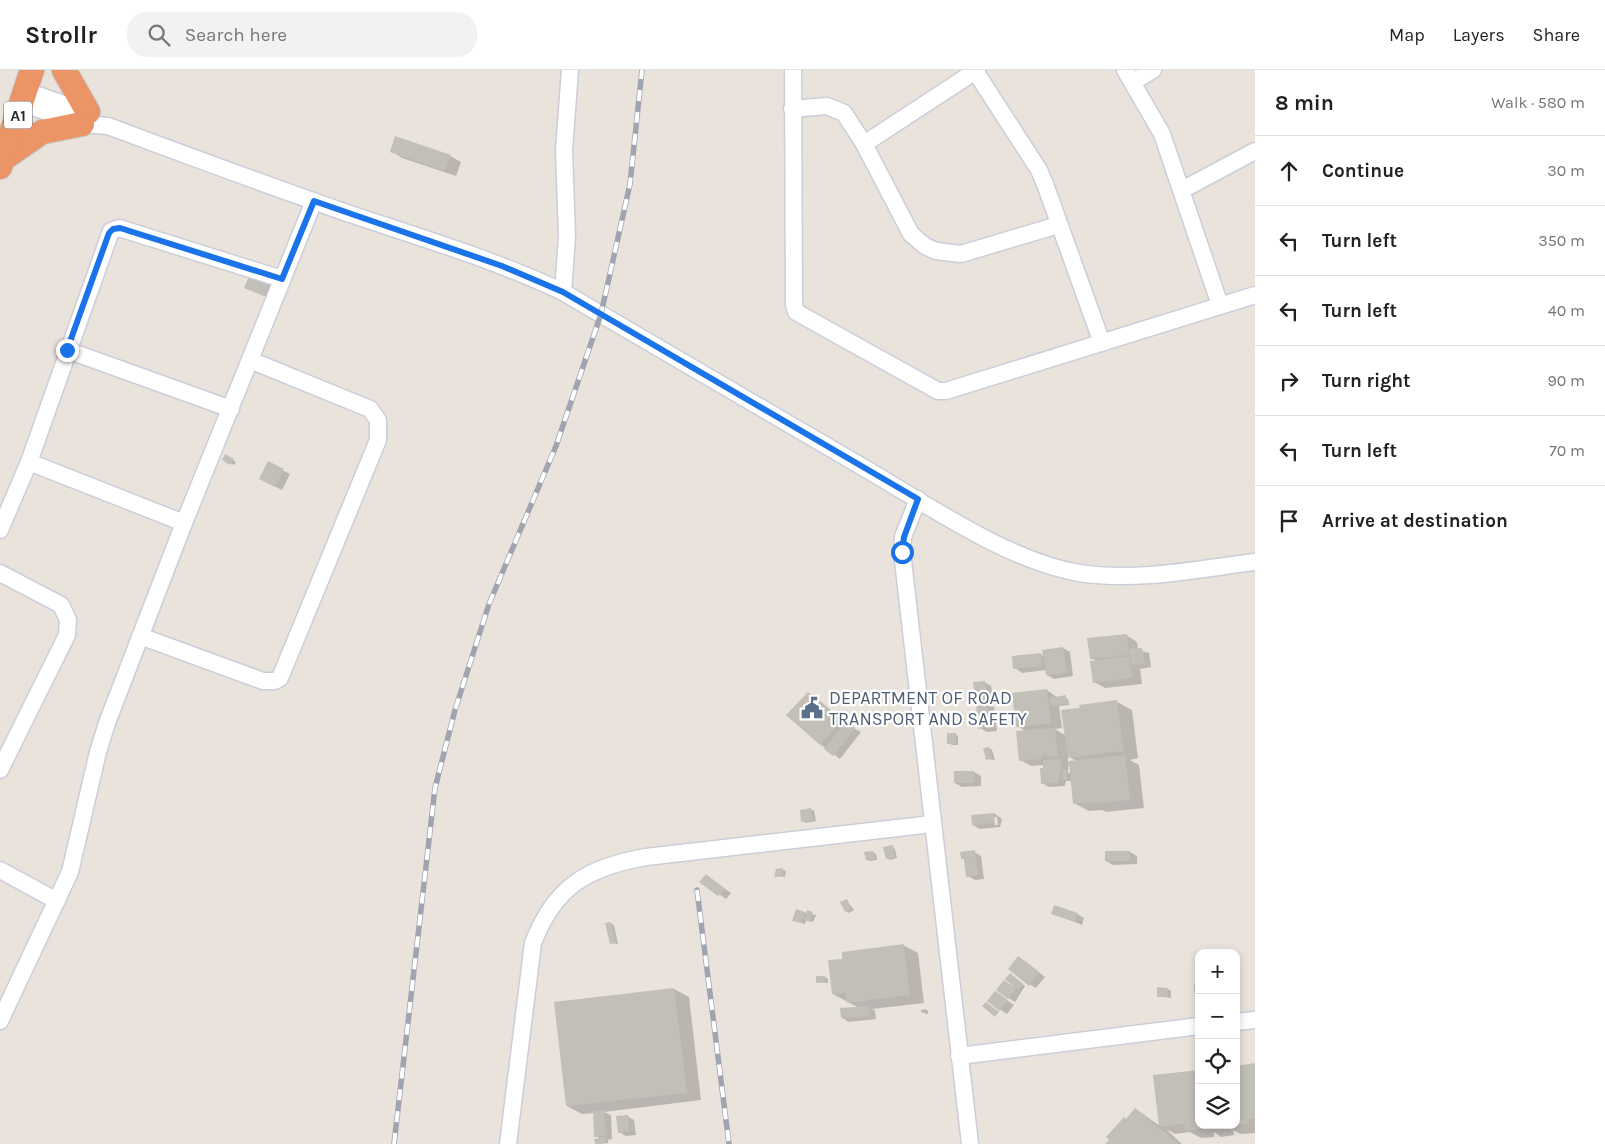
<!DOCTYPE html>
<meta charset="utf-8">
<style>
:root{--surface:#fff;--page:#f2f2f2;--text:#222;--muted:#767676;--line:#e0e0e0}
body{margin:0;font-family:Karla,sans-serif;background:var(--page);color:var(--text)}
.controls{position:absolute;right:15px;bottom:15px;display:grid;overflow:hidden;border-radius:10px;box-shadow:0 2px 8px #0003}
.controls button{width:45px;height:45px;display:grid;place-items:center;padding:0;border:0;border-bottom:1px solid var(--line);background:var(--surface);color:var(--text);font:25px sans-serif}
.stop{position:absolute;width:15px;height:15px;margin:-11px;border:4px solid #1a73e8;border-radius:50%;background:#fff}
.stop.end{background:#1a73e8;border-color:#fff;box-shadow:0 1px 5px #0008}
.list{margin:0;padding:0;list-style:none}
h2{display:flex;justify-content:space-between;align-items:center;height:65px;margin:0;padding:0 20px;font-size:21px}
h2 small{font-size:16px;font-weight:400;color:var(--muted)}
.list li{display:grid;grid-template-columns:32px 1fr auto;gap:15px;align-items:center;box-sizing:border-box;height:70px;padding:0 20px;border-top:1px solid var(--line)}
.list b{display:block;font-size:19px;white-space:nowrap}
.list em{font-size:16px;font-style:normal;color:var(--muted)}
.icon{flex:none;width:28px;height:28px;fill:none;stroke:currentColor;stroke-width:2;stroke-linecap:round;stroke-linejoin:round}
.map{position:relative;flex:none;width:1255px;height:1074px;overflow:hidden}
header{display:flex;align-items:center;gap:30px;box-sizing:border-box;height:70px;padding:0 25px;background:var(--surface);border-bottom:1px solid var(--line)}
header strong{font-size:24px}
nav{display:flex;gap:28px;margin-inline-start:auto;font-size:18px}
.search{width:350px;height:45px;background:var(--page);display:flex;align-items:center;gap:12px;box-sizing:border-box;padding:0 18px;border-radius:20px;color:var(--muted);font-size:19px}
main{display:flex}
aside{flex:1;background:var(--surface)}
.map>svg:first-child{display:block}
.shadow{fill:#0003;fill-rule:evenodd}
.building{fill:#c2beb8}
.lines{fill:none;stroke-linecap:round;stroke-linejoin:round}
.minor-casing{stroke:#cbced9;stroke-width:19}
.highway-casing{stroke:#c3c3c3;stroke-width:26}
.minor{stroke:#fff;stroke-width:16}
.highway{stroke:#eb9466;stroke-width:24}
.rail-casing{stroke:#a0a4b1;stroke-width:5.5}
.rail{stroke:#fff;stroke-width:4;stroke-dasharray:11;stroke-linecap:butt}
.route{stroke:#1a73e8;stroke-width:6}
.labels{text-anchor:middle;stroke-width:4.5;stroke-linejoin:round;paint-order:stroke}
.shield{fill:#fff;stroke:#696969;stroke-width:1}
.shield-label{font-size:16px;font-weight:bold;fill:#292929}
.service-label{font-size:18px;fill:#4e5e75;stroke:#fff;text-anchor:start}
</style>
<header>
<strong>Strollr</strong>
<div class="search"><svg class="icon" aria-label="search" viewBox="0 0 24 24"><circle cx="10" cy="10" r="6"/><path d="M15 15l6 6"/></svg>Search here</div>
<nav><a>Map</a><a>Layers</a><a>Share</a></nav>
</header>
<main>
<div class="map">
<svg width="1255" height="1074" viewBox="0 0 1255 1074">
<rect width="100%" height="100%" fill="#e9e3dc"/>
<g class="shadow">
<path d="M391,81L450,86L461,92L456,106L402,88Z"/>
<path d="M252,203L277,215L271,229L253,221Z"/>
<path d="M226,386L236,392L234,395L224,389Z"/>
<path d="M268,393L290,404L282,420L260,409Z"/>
<path d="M1126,565L1137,572L1138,580L1149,583L1151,597L1140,599L1142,614L1105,618L1094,612L1097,591L1091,588Z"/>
<path d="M1063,578L1070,582L1073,606L1054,609L1047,605L1046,600L1022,603L1015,598L1040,584L1045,587Z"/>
<path d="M984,612L991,616L994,633L988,634L994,637L997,661L987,662L980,658L982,634L977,631Z"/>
<path d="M1047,620L1058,628L1068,629L1069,635L1059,636L1062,658L1055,659L1066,666L1117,632L1132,640L1138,688L1130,690L1139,695L1144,738L1106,742L1102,740L1089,741L1074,733L1072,711H1066L1065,716L1049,717L1042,713L1044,695L1031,696L1020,690L1027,662L1017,656L1013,624ZM1068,686L1076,691L1068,692ZM1069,692L1071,704L1068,702Z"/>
<path d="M808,623L819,630L846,654L861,662L840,689L820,674Z"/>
<path d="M955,664L958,666V675H952L949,673Z"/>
<path d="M989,678L992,680L995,690L987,689Z"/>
<path d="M974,702L981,706V716L962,717L955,713Z"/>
<path d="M811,739L814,741L816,751L806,753L803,751Z"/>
<path d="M995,744L1002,749L1000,757L980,759L973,755L972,746ZM994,747H997L998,755H995Z"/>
<path d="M892,777L895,779L897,788L890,790L887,788Z"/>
<path d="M873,782L876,784L877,790L870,791L867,790Z"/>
<path d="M974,782L981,786L984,809L975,810L968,806L966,790L962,788Z"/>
<path d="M1130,782L1137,786V794L1113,795L1106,791Z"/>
<path d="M783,800L786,801L785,807L776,806Z"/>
<path d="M706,805L731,823L726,829L701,811Z"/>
<path d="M847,831L854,840L849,843L846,841Z"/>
<path d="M796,841L816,845L813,852L806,850L805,854L797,852Z"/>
<path d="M1052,843L1077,844L1084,848L1082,855Z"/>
<path d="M610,853L614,855L618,874L612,873Z"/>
<path d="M903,875L918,883L924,933L872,939L875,941L876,949L849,952L842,948L859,938L833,924L844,890Z"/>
<path d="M1025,891L1045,907L1036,918L1029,914Z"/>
<path d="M1013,906L1025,916L1015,932L1008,928L1005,911L1014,917Z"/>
<path d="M825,907L828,909V913L818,912Z"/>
<path d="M674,919L689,927L701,1030L604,1042L611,1045L612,1069L608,1070V1073L597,1074L601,1069L596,1066L594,1043L582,1044L567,1036Z"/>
<path d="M1168,919L1171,921V928L1158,926Z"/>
<path d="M995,922L1014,935L1007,944L988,931Z"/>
<path d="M925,939L928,941V944L921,942V940Z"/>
<path d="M1255,995V1063L1241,1064L1233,1060L1234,1065L1221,1067L1214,1062V1067L1201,1068L1190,1062L1175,1064L1166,1059L1182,1074H1107L1136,1039L1160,1056L1154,1006L1199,1055H1236V997Z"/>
<path d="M627,1046L634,1050L636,1065L626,1066L619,1062Z"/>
</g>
<g class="building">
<path d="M395,66L451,85L445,101L390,82Z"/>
<path d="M251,202L270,210L264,226L244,218Z"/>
<path d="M225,384L234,389L230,395L222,390Z"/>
<path d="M268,391L284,399L275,417L259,409Z"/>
<path d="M1127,564L1129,585L1090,589L1087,568Z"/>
<path d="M1063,577L1067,603L1046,605L1042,580Z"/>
<path d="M1142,578L1145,594L1132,595L1129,579Z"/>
<path d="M1041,583L1042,596L1013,599L1012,586Z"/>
<path d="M1129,586L1132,608L1093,613L1090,591Z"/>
<path d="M985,611L987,630L976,631L973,612Z"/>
<path d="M1047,619L1051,653L1016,657L1012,623Z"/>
<path d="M808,622L841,652L820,675L786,645Z"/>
<path d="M1066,625L1067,634L1051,636L1050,628Z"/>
<path d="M1117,630L1124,681L1068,688L1061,640L1080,638L1079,635Z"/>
<path d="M987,632L990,657L978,659L976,633Z"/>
<path d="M846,651L855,658L833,686L824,679Z"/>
<path d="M1055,658L1058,687L1042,685V689L1019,691L1016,661Z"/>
<rect x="947" y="663" width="9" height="11"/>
<path d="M989,677L992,688L986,690L983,678Z"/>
<path d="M1125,685L1130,730L1090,734V732L1073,734L1069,691Z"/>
<path d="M1062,689L1058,713L1041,714L1040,698H1043V690Z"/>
<rect x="1063" y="700" width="4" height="10"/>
<rect x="954" y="701" width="20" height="12"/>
<path d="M811,738L813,750L801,752L800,740Z"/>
<path d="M995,743L994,753L972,755L971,745Z"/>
<path d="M893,775L895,787L886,789L883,777Z"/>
<path d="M975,780L978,805L966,807L964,789H961L960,782Z"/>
<path d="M873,781L875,789L866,790L864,782Z"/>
<rect x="1105" y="781" width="25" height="10"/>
<path d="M783,798L782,806L774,807L776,799Z"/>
<path d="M706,804L725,819L718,826L699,812Z"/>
<path d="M847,829L851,839L845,842L840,832Z"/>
<path d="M1054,835L1078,843L1075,852L1051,844Z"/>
<path d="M796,839L805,842L802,853L792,851Z"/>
<path d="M807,840L813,842L810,852L804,850Z"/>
<path d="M611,852L616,873L610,874L605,853Z"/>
<path d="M904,874L910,925L847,933L846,923L832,924L828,890L842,889V882Z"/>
<path d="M1018,886L1039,902L1029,916L1008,899Z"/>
<path d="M1010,903L1023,914L1018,920L1005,909Z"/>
<path d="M816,906H825V912L816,913Z"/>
<path d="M1004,910L1016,919L1008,929L996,920Z"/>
<rect x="1194" y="913" width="5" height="8"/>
<path d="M1157,917L1168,918V927H1157Z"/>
<path d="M674,918L687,1023L566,1036L554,932Z"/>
<path d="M995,921L1008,930L999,941L987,931Z"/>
<path d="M986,932L999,942L995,947L982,936Z"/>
<path d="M869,936L870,946L841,948L840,938Z"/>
<path d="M1255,993V1048L1247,1049L1248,1054L1236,1055V996Z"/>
<path d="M1199,1000L1200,1059L1185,1061L1184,1054L1159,1057L1153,1005Z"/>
<path d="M1135,1038L1158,1057L1179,1074H1105L1109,1070L1106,1067L1124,1047L1126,1049Z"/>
<path d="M604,1040L606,1066L594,1067L593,1041Z"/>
<path d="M628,1045L629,1062L618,1063L616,1046Z"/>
<path d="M605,1067L606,1072L595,1074L594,1069Z"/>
</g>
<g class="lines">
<g class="minor-casing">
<g id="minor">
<path d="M793,0L794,234L796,242L938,321H946L1255,225"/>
<path d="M1125,0L1162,64L1220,235"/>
<path d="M975,1L1039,100L1045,114L1102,273"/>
<path d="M1133,12L1153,0"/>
<path d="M26,21L90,43"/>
<path d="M21,33L82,54L108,56C189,86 269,116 350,144C422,168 495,190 563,222C664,281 765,340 866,399C928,435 1008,491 1079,503C1137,512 1198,499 1255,492"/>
<path d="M792,39L827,36L844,43L864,74L911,164L925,176L936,181L961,184L1058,155"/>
<path d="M864,74L977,0"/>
<path d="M1182,120L1255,81"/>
<path d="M563,222L567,166L564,80L570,0"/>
<path d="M67,280L231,339"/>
<path d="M29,392L184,453"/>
<path d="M918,429L903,467L902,482L970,1074"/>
<path d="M0,460L29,392L111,161L119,158L282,209"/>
<path d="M0,503L61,535L68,550L67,565L0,700"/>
<path d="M140,566L263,611H275L280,608L378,370V350L370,339L250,290"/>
<path d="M0,800L57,831"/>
<path d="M0,951L70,802L98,682L107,653L184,453L314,131"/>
<path d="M1236,952L1255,950"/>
<path d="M959,986L1199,956"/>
<path d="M508,1074L533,873C555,816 588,797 646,787L932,754"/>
</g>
</g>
<g class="highway-casing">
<g id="highway">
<path d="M64,0L88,42"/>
<path d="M3,89L42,62L82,54"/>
<path d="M0,97L32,0"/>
</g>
</g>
<use href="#minor" class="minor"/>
<use href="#highway" class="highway"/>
<g class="rail-casing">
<g id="rail">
<path d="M697,820L729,1074"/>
<path d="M394,1074L435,718L455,640L489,534L556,376L601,244L630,114L642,0"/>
</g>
</g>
<use href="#rail" class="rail"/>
</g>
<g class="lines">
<path class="route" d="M67,280L109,163L113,159L120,158L282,209L314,131L502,196L563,222L918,429L904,467L902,482"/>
</g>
<defs>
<g id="civic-bare" transform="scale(1.725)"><path d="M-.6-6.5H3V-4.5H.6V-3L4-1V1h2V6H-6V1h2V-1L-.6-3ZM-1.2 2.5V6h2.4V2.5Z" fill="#5c6f8a" stroke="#fff" stroke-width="2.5" paint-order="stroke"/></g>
</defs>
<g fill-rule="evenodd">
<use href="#civic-bare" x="812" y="638"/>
</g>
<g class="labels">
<rect class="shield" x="4" y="31.5" width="28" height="27" rx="4"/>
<g class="shield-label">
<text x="18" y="51">A1</text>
</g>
<g class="service-label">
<text x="829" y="634">DEPARTMENT OF ROAD<tspan x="829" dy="21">TRANSPORT AND SAFETY</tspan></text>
</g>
</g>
</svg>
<div class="controls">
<button>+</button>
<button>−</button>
<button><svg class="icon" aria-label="locate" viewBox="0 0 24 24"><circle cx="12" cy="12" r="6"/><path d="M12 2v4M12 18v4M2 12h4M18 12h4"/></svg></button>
<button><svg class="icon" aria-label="layers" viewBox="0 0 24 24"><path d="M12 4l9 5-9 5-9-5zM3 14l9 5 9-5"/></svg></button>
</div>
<div class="stop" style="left:902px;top:482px"></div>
<div class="stop end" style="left:67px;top:280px"></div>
</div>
<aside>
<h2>8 min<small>Walk · 580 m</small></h2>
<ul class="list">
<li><svg class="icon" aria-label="ahead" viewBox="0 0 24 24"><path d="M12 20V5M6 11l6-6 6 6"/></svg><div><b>Continue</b></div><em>30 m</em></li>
<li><svg class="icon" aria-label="left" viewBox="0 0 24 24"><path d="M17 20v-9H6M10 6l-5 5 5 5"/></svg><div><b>Turn left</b></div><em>350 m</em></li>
<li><svg class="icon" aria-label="left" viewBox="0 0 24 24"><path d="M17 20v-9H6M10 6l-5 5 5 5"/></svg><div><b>Turn left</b></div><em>40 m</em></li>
<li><svg class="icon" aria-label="right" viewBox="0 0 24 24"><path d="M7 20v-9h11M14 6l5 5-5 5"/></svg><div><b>Turn right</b></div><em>90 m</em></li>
<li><svg class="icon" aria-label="left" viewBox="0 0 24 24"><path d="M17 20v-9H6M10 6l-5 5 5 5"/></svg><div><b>Turn left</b></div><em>70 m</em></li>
<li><svg class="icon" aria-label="arrive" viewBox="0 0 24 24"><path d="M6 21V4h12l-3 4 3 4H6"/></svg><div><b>Arrive at destination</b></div></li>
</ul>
</aside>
</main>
